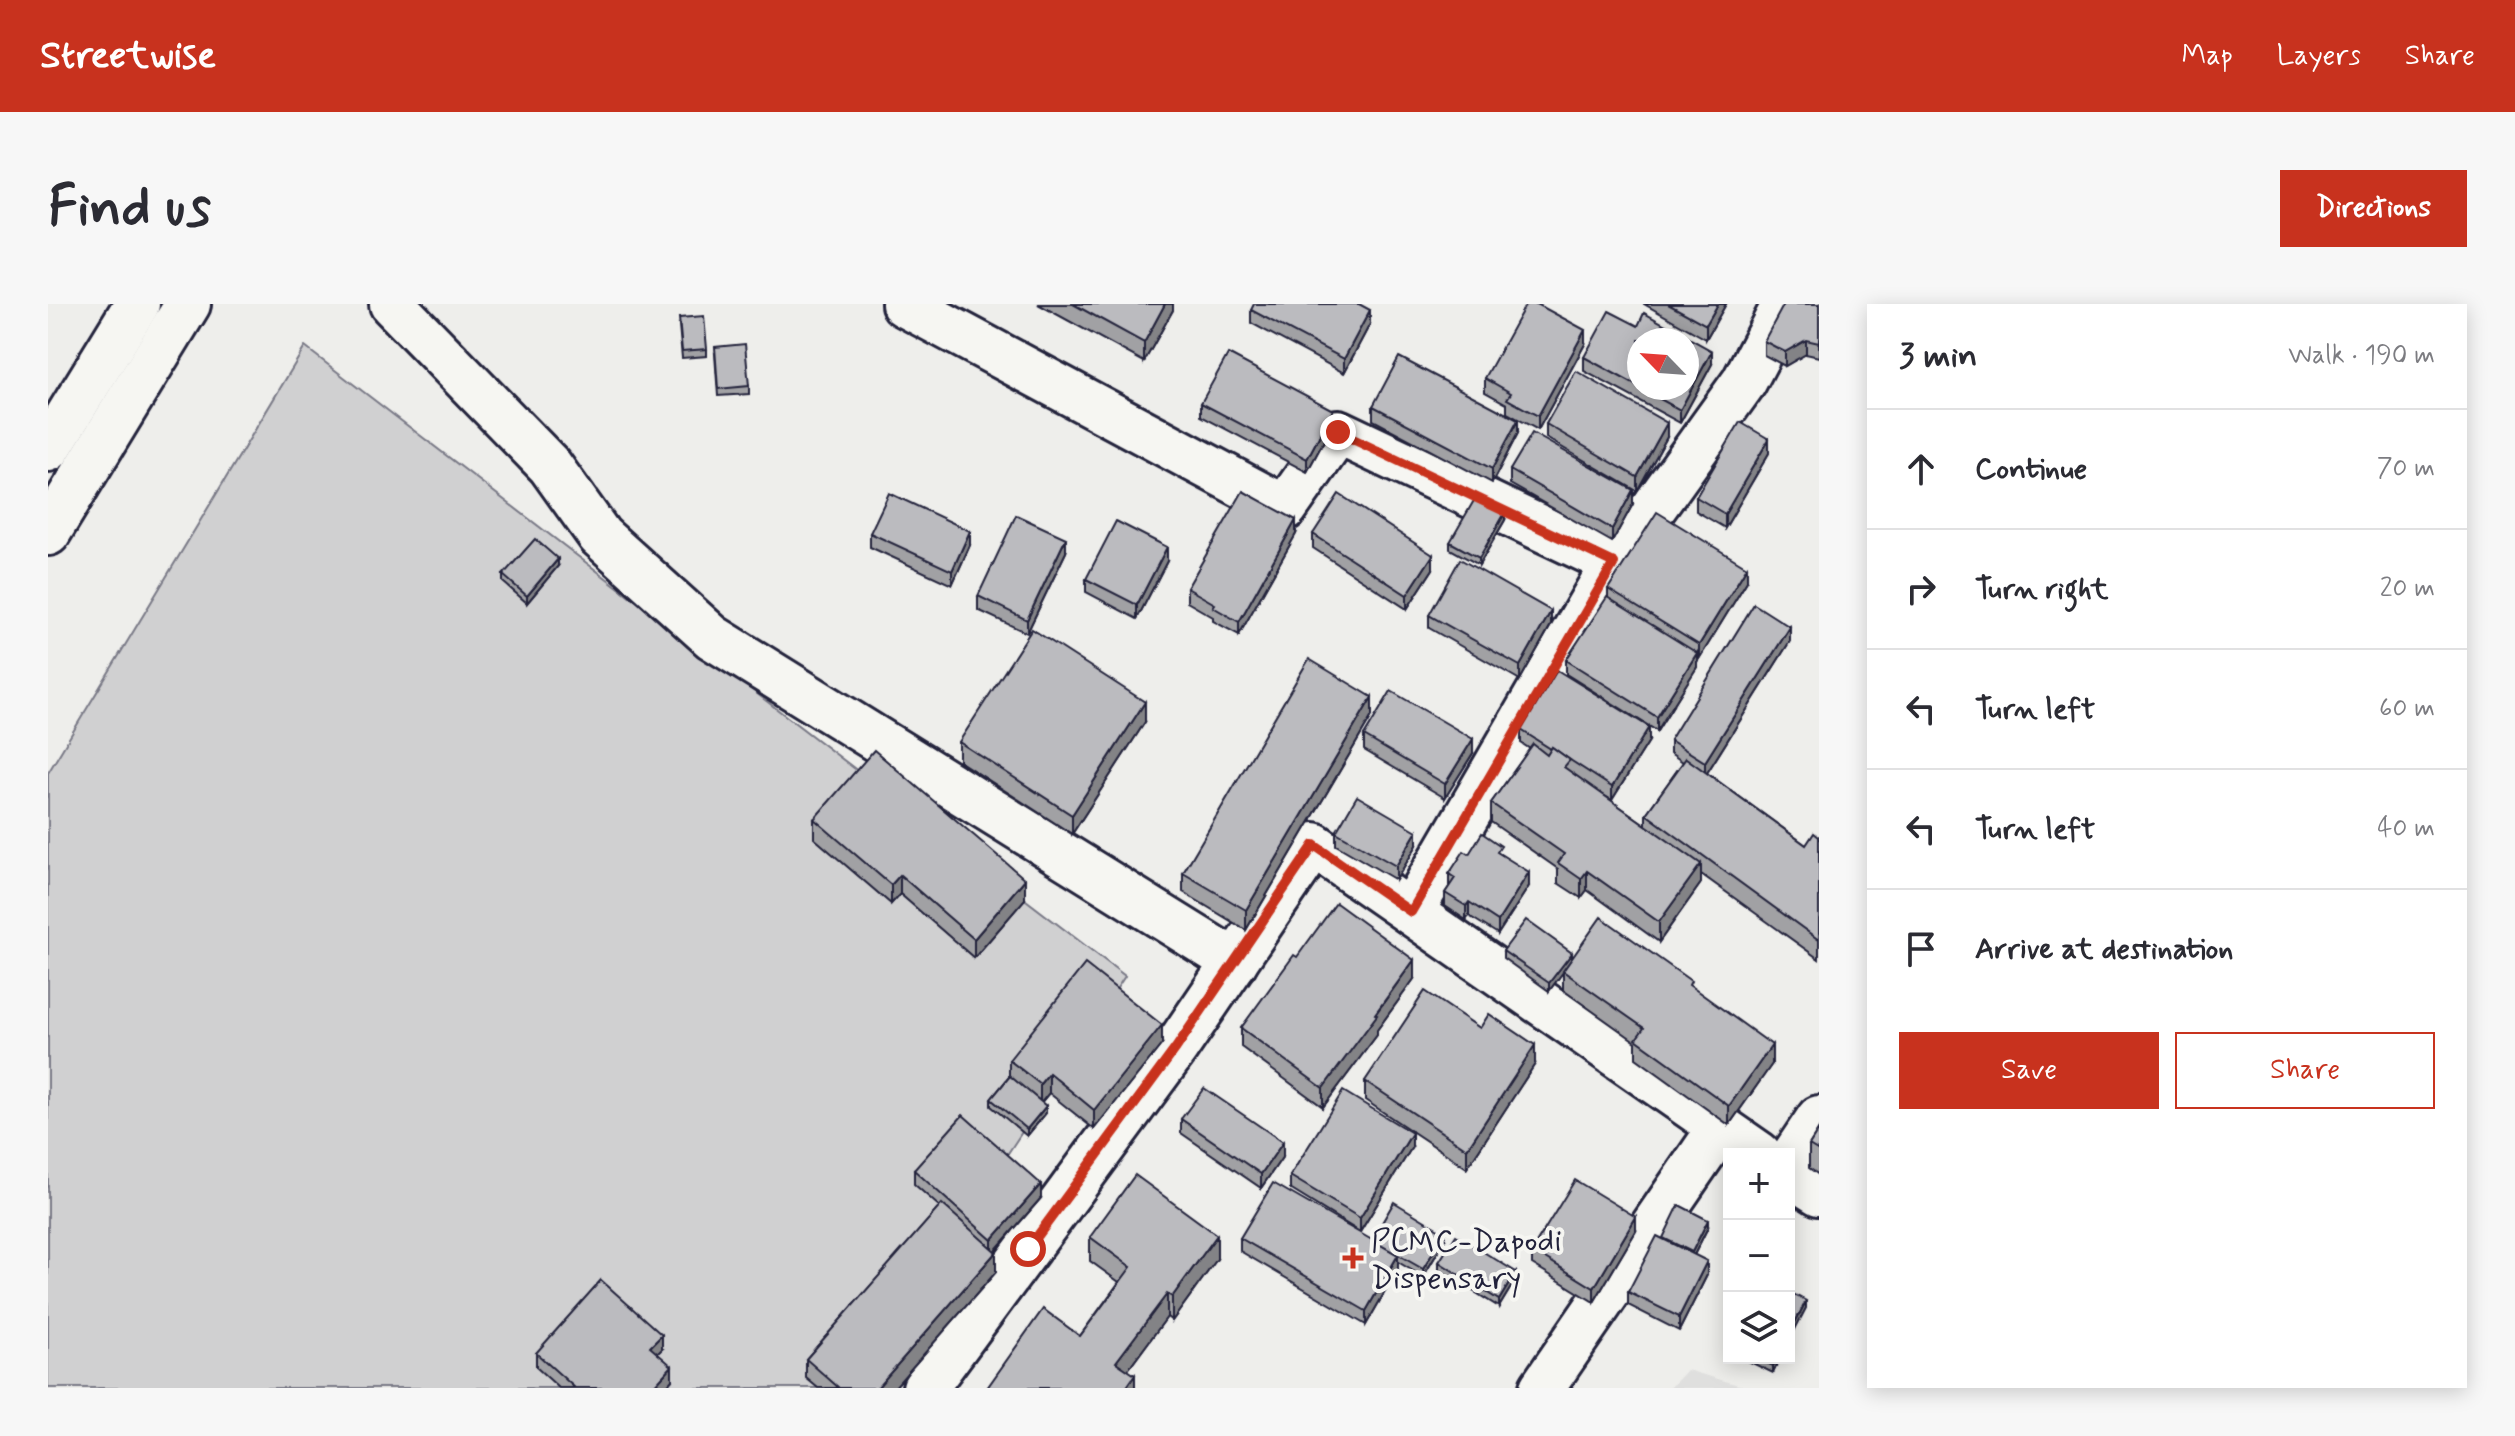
<!DOCTYPE html>
<meta charset="utf-8">
<style>
:root{--surface:#fff;--page:#f7f7f7;--text:#2b2b33;--muted:#7c7c81;--line:#e1e1e2;--accent:#c8321e}
body{margin:0;font-family:Mynerve,sans-serif;background:var(--page);color:var(--text)}
.controls{position:absolute;right:24px;bottom:24px;display:grid;overflow:hidden;border-radius:0px;box-shadow:0 4px 20px #0003}
.controls button{width:72px;height:72px;display:grid;place-items:center;padding:0;border:0;border-bottom:2px solid var(--line);background:var(--surface);color:var(--text);font:40px sans-serif}
.compass{position:absolute;left:1579px;top:24px;width:72px;height:72px;border-radius:50%;background:var(--surface);box-shadow:0 4px 20px #0003;rotate:295deg}
.stop{position:absolute;width:24px;height:24px;margin:-18px;border:6px solid #c8321e;border-radius:50%;background:#fff}
.stop.end{background:#c8321e;border-color:#fff;box-shadow:0 2px 8px #0008}
.list{margin:0;padding:0;list-style:none}
h2{display:flex;justify-content:space-between;align-items:center;height:104px;margin:0;padding:0 32px;font-size:34px}
h2 small{font-size:26px;font-weight:400;color:var(--muted)}
.list li{display:grid;grid-template-columns:52px 1fr auto;gap:24px;align-items:center;box-sizing:border-box;height:120px;padding:0 32px;border-top:2px solid var(--line)}
.list b{display:block;font-size:30px;white-space:nowrap}
.list em{font-size:26px;font-style:normal;color:var(--muted)}
.actions{display:flex;gap:16px;padding:24px 32px}
.actions a{flex:1;padding:18px 0;border:2px solid var(--accent);border-radius:0px;text-align:center;font-size:28px;color:var(--accent)}
.actions .main{background:var(--accent);color:#fff}
.icon{flex:none;width:44px;height:44px;fill:none;stroke:currentColor;stroke-width:2;stroke-linecap:round;stroke-linejoin:round}
.map{position:relative;flex:none;width:1771px;height:1084px;overflow:hidden;border-radius:0px}
header{display:flex;align-items:center;gap:48px;box-sizing:border-box;height:112px;padding:0 40px;background:var(--accent);color:#fff}
header strong{font-size:38px}
nav{display:flex;gap:44px;margin-inline-start:auto;font-size:28px}
.intro{display:flex;align-items:center;justify-content:space-between;box-sizing:border-box;height:192px;padding:0 48px}
h1{margin:0;font-size:56px}
.button{padding:20px 36px;border-radius:0px;background:var(--accent);color:#fff;font-size:28px;font-weight:700}
main{display:flex;gap:48px;padding:0 48px}
aside{flex:1;background:var(--surface);border-radius:0px;box-shadow:0 4px 20px #0003}
.map>svg:first-child{display:block}
.built{fill:#dfdfde}
.green{fill:#d0d0d1;stroke:#797986;stroke-width:2}
.lines{fill:none;stroke-linecap:round;stroke-linejoin:round}
.minor-casing{stroke:#22223b;stroke-width:50}
.minor{stroke:#f6f6f2;stroke-width:44}
.wall{fill:#a1a1a4;stroke:#22223b;stroke-width:2}
.shaded-wall{fill:#838386;stroke:#22223b;stroke-width:2}
.building{fill:#bbbbbf;stroke:#22223b;stroke-width:2}
.route{stroke:#c8321e;stroke-width:10}
.poi-dot{fill:#c8321e;stroke:#f6f6f2;stroke-width:3}
.labels{text-anchor:middle;stroke-width:8;stroke-linejoin:round;paint-order:stroke}
.poi-label{font-size:32px;fill:#22223b;stroke:#f6f6f2;text-anchor:start}
</style>
<header>
<strong>Streetwise</strong>
<nav><a>Map</a><a>Layers</a><a>Share</a></nav>
</header>
<div class="intro"><h1>Find us</h1><a class="button">Directions</a></div>
<main>
<div class="map">
<svg width="1771" height="1084" viewBox="0 0 1771 1084">
<rect width="100%" height="100%" fill="#eeeeeb"/>
<filter id="ink" filterUnits="userSpaceOnUse"><feTurbulence type="fractalNoise" baseFrequency=".0125" numOctaves="2"/><feDisplacementMap in="SourceGraphic" scale="16" xChannelSelector="R" yChannelSelector="G"/><feConvolveMatrix kernelMatrix="1 2 1 2 8 2 1 2 1" color-interpolation-filters="sRGB"/></filter>
<g filter="url(#ink)">
<path class="built" d="M1639,1066L1701,1084H1622Z"/>
<path class="green" d="M257,43L1077,672L805,1084H0V469Z"/>
<g class="lines">
<g class="minor-casing">
<g id="minor">
<path d="M344,0L502,162L552,232L664,333L1187,658"/>
<path d="M856,0L1237,204L1290,128L1566,259"/>
<path d="M0,145L89,0"/>
<path d="M0,229L140,0"/>
<path d="M1363,608L1566,259L1696,78L1737,0"/>
<path d="M1741,859L1771,814"/>
<path d="M1741,870L1771,889"/>
<path d="M877,1084L1128,744L1266,541L1711,850"/>
<path d="M1494,1084L1673,823"/>
</g>
</g>
<use href="#minor" class="minor"/>
</g>
<g class="wall">
<path d="M990,0H1125V6L1096,58Z"/>
<path d="M1596,0H1678L1658,35Z"/>
<path d="M1771,0V53L1758,50L1737,62L1716,51V37Z"/>
<path d="M1203,6L1322,20L1296,69L1203,19Z"/>
<path d="M631,21L659,45V52L634,54Z"/>
<path d="M1537,40L1490,126L1459,109V100L1437,88V74Z"/>
<path d="M667,50L701,82V90L670,92Z"/>
<path d="M1536,53L1664,60L1632,119L1536,67Z"/>
<path d="M1153,99L1285,120L1259,168L1153,112Z"/>
<path d="M1325,102L1470,129L1444,179L1325,116Z"/>
<path d="M1498,120L1619,133L1589,187L1498,134Z"/>
<path d="M1721,149L1677,224L1648,207V193Z"/>
<path d="M1462,166L1585,200L1564,238L1462,180Z"/>
<path d="M1457,216L1431,261L1402,245V238Z"/>
<path d="M822,229L922,241L904,281L822,243Z"/>
<path d="M1248,230L1191,331L1165,317V313L1139,298V284Z"/>
<path d="M1265,230L1385,265L1359,305L1265,244Z"/>
<path d="M1018,248L979,329L930,306V292Z"/>
<path d="M1119,257L1089,315L1038,288V275Z"/>
<path d="M510,262L479,299L455,278V271Z"/>
<path d="M1699,277L1651,355L1649,354V363L1609,427L1518,370V356L1560,294V285Z"/>
<path d="M1381,311L1503,321L1472,376L1381,324Z"/>
<path d="M1742,337L1659,469L1758,541L1771,533V655L1653,570V579L1611,638L1539,586L1533,594L1510,579V565L1443,518V499L1482,445L1473,439V426L1601,437L1564,496L1555,491L1598,521V510L1635,458L1622,449V436Z"/>
<path d="M1324,412L1198,626L1135,588V569Z"/>
<path d="M1097,418L1024,530L911,457V438Z"/>
<path d="M1316,432L1425,449L1397,494L1316,446Z"/>
<path d="M766,515L977,595L926,654L852,590L843,600L766,534Z"/>
<path d="M1288,528L1369,541L1348,576L1288,541Z"/>
<path d="M1421,550L1453,551L1481,582L1450,630L1421,612L1418,616L1397,602V589L1401,583V570Z"/>
<path d="M1455,647L1524,655L1643,683L1724,760L1681,821L1588,754V738L1515,686V668L1501,687L1455,654Z"/>
<path d="M1249,653L1366,675L1329,726V731L1275,803L1193,743V724Z"/>
<path d="M1114,740L1046,825L1001,789L993,798L998,809L979,832L943,802V795L961,773V756Z"/>
<path d="M1487,760L1419,864L1317,796V777Z"/>
<path d="M1133,815L1235,852L1213,884L1133,829Z"/>
<path d="M1771,825V871L1761,864V841Z"/>
<path d="M1364,843L1312,928L1242,885V872Z"/>
<path d="M866,866L993,894L947,947L948,968L846,1084H770L758,1074V1055L892,903L866,880Z"/>
<path d="M1660,923L1646,951L1659,971L1631,1027L1580,1001V988L1615,935Z"/>
<path d="M1588,927L1546,998L1484,960V946Z"/>
<path d="M1042,933L1169,955L1124,1017L1119,1013L1080,1066L1087,1084L1032,1032L1071,978L1042,957Z"/>
<path d="M1192,934L1324,936H1397L1375,973L1350,958V965L1318,1021L1192,947Z"/>
<path d="M1391,958L1468,975L1451,1003L1391,966Z"/>
<path d="M614,1045L609,1049L624,1076L617,1084H511L488,1063V1049Z"/>
<path d="M1696,1054H1732L1725,1069L1696,1055Z"/>
</g>
<g class="shaded-wall">
<path d="M1117,0H1125V6L1096,58V39Z"/>
<path d="M1670,0H1678L1658,35V21Z"/>
<path d="M1322,6V20L1296,69V55Z"/>
<path d="M1537,26V40L1490,126V112Z"/>
<path d="M1758,36V50L1737,62V48Z"/>
<path d="M1664,47V60L1632,119V106Z"/>
<path d="M1285,106V120L1259,168V155Z"/>
<path d="M1470,116V129L1444,179V165Z"/>
<path d="M1619,119V133L1589,187V173Z"/>
<path d="M1721,135V149L1677,224V210Z"/>
<path d="M1585,186V200L1564,238V225Z"/>
<path d="M1457,209V216L1431,261V254Z"/>
<path d="M1248,216V230L1191,331V318Z"/>
<path d="M922,227V241L904,281V267Z"/>
<path d="M1018,234V248L979,329V316Z"/>
<path d="M1119,243V257L1089,315V301Z"/>
<path d="M1385,251V265L1359,305V291Z"/>
<path d="M510,255V262L479,299V292Z"/>
<path d="M1699,263V277L1651,355V341Z"/>
<path d="M1503,307V321L1472,376V362Z"/>
<path d="M1742,323V337L1657,472V458Z"/>
<path d="M1649,349V363L1609,427V413Z"/>
<path d="M1324,393V412L1198,626V606Z"/>
<path d="M1097,398V418L1024,530V511Z"/>
<path d="M1601,423V437L1564,496V483Z"/>
<path d="M1425,435V449L1397,494V480Z"/>
<path d="M1369,527V541L1348,576V562Z"/>
<path d="M1653,560V579L1611,638V618Z"/>
<path d="M1539,567V586L1533,594V575Z"/>
<path d="M1481,568V582L1450,630V617Z"/>
<path d="M852,571V590L843,600V581Z"/>
<path d="M977,575V595L926,654V635Z"/>
<path d="M1421,598V612L1418,616V602Z"/>
<path d="M1524,649V656L1501,687V679Z"/>
<path d="M1366,656V675L1329,726V731L1275,803V784Z"/>
<path d="M1114,721V740L1046,825V806Z"/>
<path d="M1487,741V760L1419,864V845Z"/>
<path d="M1724,741V760L1681,821V802Z"/>
<path d="M1001,769V789L992,800V780Z"/>
<path d="M998,802V809L979,832V825Z"/>
<path d="M1364,829V843L1312,928V914Z"/>
<path d="M1235,838V852L1213,884V870Z"/>
<path d="M993,880V894L944,950V936Z"/>
<path d="M1588,913V927L1546,998V984Z"/>
<path d="M1660,916V923L1644,955V948Z"/>
<path d="M1397,929V936L1375,973V965Z"/>
<path d="M1169,931V955L1124,1017V993Z"/>
<path d="M948,948V968L846,1084H829Z"/>
<path d="M1350,951V965L1318,1021V1007Z"/>
<path d="M1659,957V971L1631,1027V1013Z"/>
<path d="M1468,968V975L1451,1003V996Z"/>
<path d="M1119,990V1013L1068,1082V1058Z"/>
<path d="M1758,997V1004L1741,1037V1030Z"/>
<path d="M614,1031V1045L602,1057V1043Z"/>
<path d="M1729,1054H1732L1725,1069V1062Z"/>
<path d="M624,1062V1076L617,1084H604Z"/>
<path d="M1087,1071V1084H1078Z"/>
</g>
<g class="building">
<path d="M1025,0H1117L1096,39Z"/>
<path d="M1206,0H1311L1322,6L1296,55L1203,6Z"/>
<path d="M1478,0H1489L1537,26L1490,112L1459,95L1463,89L1437,74Z"/>
<path d="M1620,0H1670L1658,21Z"/>
<path d="M1736,0H1771V39L1758,36L1737,48L1716,37Z"/>
<path d="M1561,7L1590,22L1596,9L1664,47L1632,106L1592,84H1639V36H1591V83L1536,53Z"/>
<path d="M656,12L659,45L634,47L631,14Z"/>
<path d="M697,40L701,82L670,85L667,43Z"/>
<path d="M1180,50L1285,106L1259,155L1153,99Z"/>
<path d="M1351,53L1470,116L1444,165L1325,102Z"/>
<path d="M1528,67L1619,119L1589,173L1498,120Z"/>
<path d="M1692,118L1721,135L1677,210L1648,193Z"/>
<path d="M1484,129L1585,186L1564,225L1462,166Z"/>
<path d="M1195,187L1248,216L1191,318L1165,303L1167,300L1139,284Z"/>
<path d="M841,189L922,227L904,267L822,229Z"/>
<path d="M1291,190L1385,251L1359,291L1265,230Z"/>
<path d="M1428,193L1457,209L1431,254L1402,238Z"/>
<path d="M1609,208L1699,263L1651,341L1560,285Z"/>
<path d="M968,211L1018,234L979,316L930,292Z"/>
<path d="M1068,217L1119,243L1089,301L1038,275Z"/>
<path d="M487,235L510,255L479,292L455,271Z"/>
<path d="M1412,255L1503,307L1472,362L1381,311Z"/>
<path d="M1559,293L1649,349L1609,413L1518,356Z"/>
<path d="M1706,300L1742,323L1657,458L1622,436Z"/>
<path d="M984,325L1097,398L1024,511L911,438Z"/>
<path d="M1261,355L1324,393L1198,606L1135,569Z"/>
<path d="M1509,366L1601,423L1564,483L1519,454L1504,443L1503,445L1473,426Z"/>
<path d="M1343,387L1425,435L1397,480L1316,432Z"/>
<path d="M1485,440L1499,451L1504,443L1522,456L1516,463L1653,560L1611,618L1539,567L1533,575L1510,559L1516,550L1443,499Z"/>
<path d="M826,446L977,575L926,635L852,571L843,581L766,515Z"/>
<path d="M1638,454L1758,541L1766,529L1771,533V636L1598,510Z"/>
<path d="M1309,492L1369,527L1348,562L1288,528Z"/>
<path d="M1434,529L1453,542L1449,548L1481,568L1450,617L1421,598L1418,602L1397,589L1407,574L1401,570L1416,547L1421,550Z"/>
<path d="M1288,599L1366,656L1327,710L1329,711L1275,784L1193,724L1246,651L1249,653Z"/>
<path d="M1553,613L1643,677L1641,681L1724,741L1681,802L1588,735L1596,724L1515,667Z"/>
<path d="M1478,616L1524,649L1501,679L1455,647Z"/>
<path d="M1037,660L1114,721L1046,806L1001,769L992,780L961,756Z"/>
<path d="M1377,687L1432,724L1441,710L1487,741L1419,845L1317,777Z"/>
<path d="M962,772L998,802L979,825L943,795Z"/>
<path d="M1156,784L1235,838L1213,870L1133,815Z"/>
<path d="M1295,787L1364,829L1312,914L1242,872Z"/>
<path d="M915,811L993,880L944,936L866,866Z"/>
<path d="M1771,825V847L1761,841Z"/>
<path d="M1087,871L1169,931L1124,993L1119,990L1068,1058L1087,1071L1078,1084H939L995,1005L1032,1032L1083,963L1042,933Z"/>
<path d="M1527,876L1588,913L1546,984L1484,946Z"/>
<path d="M1225,879L1350,951L1318,1007L1192,934Z"/>
<path d="M1346,898L1397,929L1375,965L1324,936Z"/>
<path d="M894,900L948,948L829,1084H791L758,1055Z"/>
<path d="M1631,901L1660,916L1644,948L1615,934Z"/>
<path d="M1408,931L1468,968L1451,996L1391,958Z"/>
<path d="M1609,932L1659,957L1631,1013L1580,988Z"/>
<path d="M553,976L614,1031L602,1043L624,1062L604,1084H527L488,1049Z"/>
<path d="M1741,988L1758,997L1741,1030Z"/>
<path d="M1708,1054H1729L1725,1062Z"/>
</g>
</g>
<g class="lines" filter="url(#ink)">
<path class="route" d="M980,945L1128,744L1266,541L1363,608L1566,259L1290,128"/>
</g>
<path class="poi-dot" d="M1301 942h8v8h8v8h-8v8h-8v-8h-8v-8h8z"/>
<g class="labels">
<g class="poi-label">
<text x="1323" y="947">PCMC-Dapodi<tspan x="1323" dy="37">Dispensary</tspan></text>
</g>
</g>
</svg>
<div class="controls">
<button>+</button>
<button>−</button>
<button><svg class="icon" aria-label="layers" viewBox="0 0 24 24"><path d="M12 4l9 5-9 5-9-5zM3 14l9 5 9-5"/></svg></button>
</div>
<svg class="compass" viewBox="-18 -18 36 36"><path d="M0-13l5 13h-10z" fill="#e53935"/><path d="M0 13l5-13h-10z" fill="#7c7c81"/></svg>
<div class="stop" style="left:980px;top:945px"></div>
<div class="stop end" style="left:1290px;top:128px"></div>
</div>
<aside>
<h2>3 min<small>Walk · 190 m</small></h2>
<ul class="list">
<li><svg class="icon" aria-label="ahead" viewBox="0 0 24 24"><path d="M12 20V5M6 11l6-6 6 6"/></svg><div><b>Continue</b></div><em>70 m</em></li>
<li><svg class="icon" aria-label="right" viewBox="0 0 24 24"><path d="M7 20v-9h11M14 6l5 5-5 5"/></svg><div><b>Turn right</b></div><em>20 m</em></li>
<li><svg class="icon" aria-label="left" viewBox="0 0 24 24"><path d="M17 20v-9H6M10 6l-5 5 5 5"/></svg><div><b>Turn left</b></div><em>60 m</em></li>
<li><svg class="icon" aria-label="left" viewBox="0 0 24 24"><path d="M17 20v-9H6M10 6l-5 5 5 5"/></svg><div><b>Turn left</b></div><em>40 m</em></li>
<li><svg class="icon" aria-label="arrive" viewBox="0 0 24 24"><path d="M6 21V4h12l-3 4 3 4H6"/></svg><div><b>Arrive at destination</b></div></li>
</ul>
<div class="actions"><a class="main">Save</a><a>Share</a></div>
</aside>
</main>
